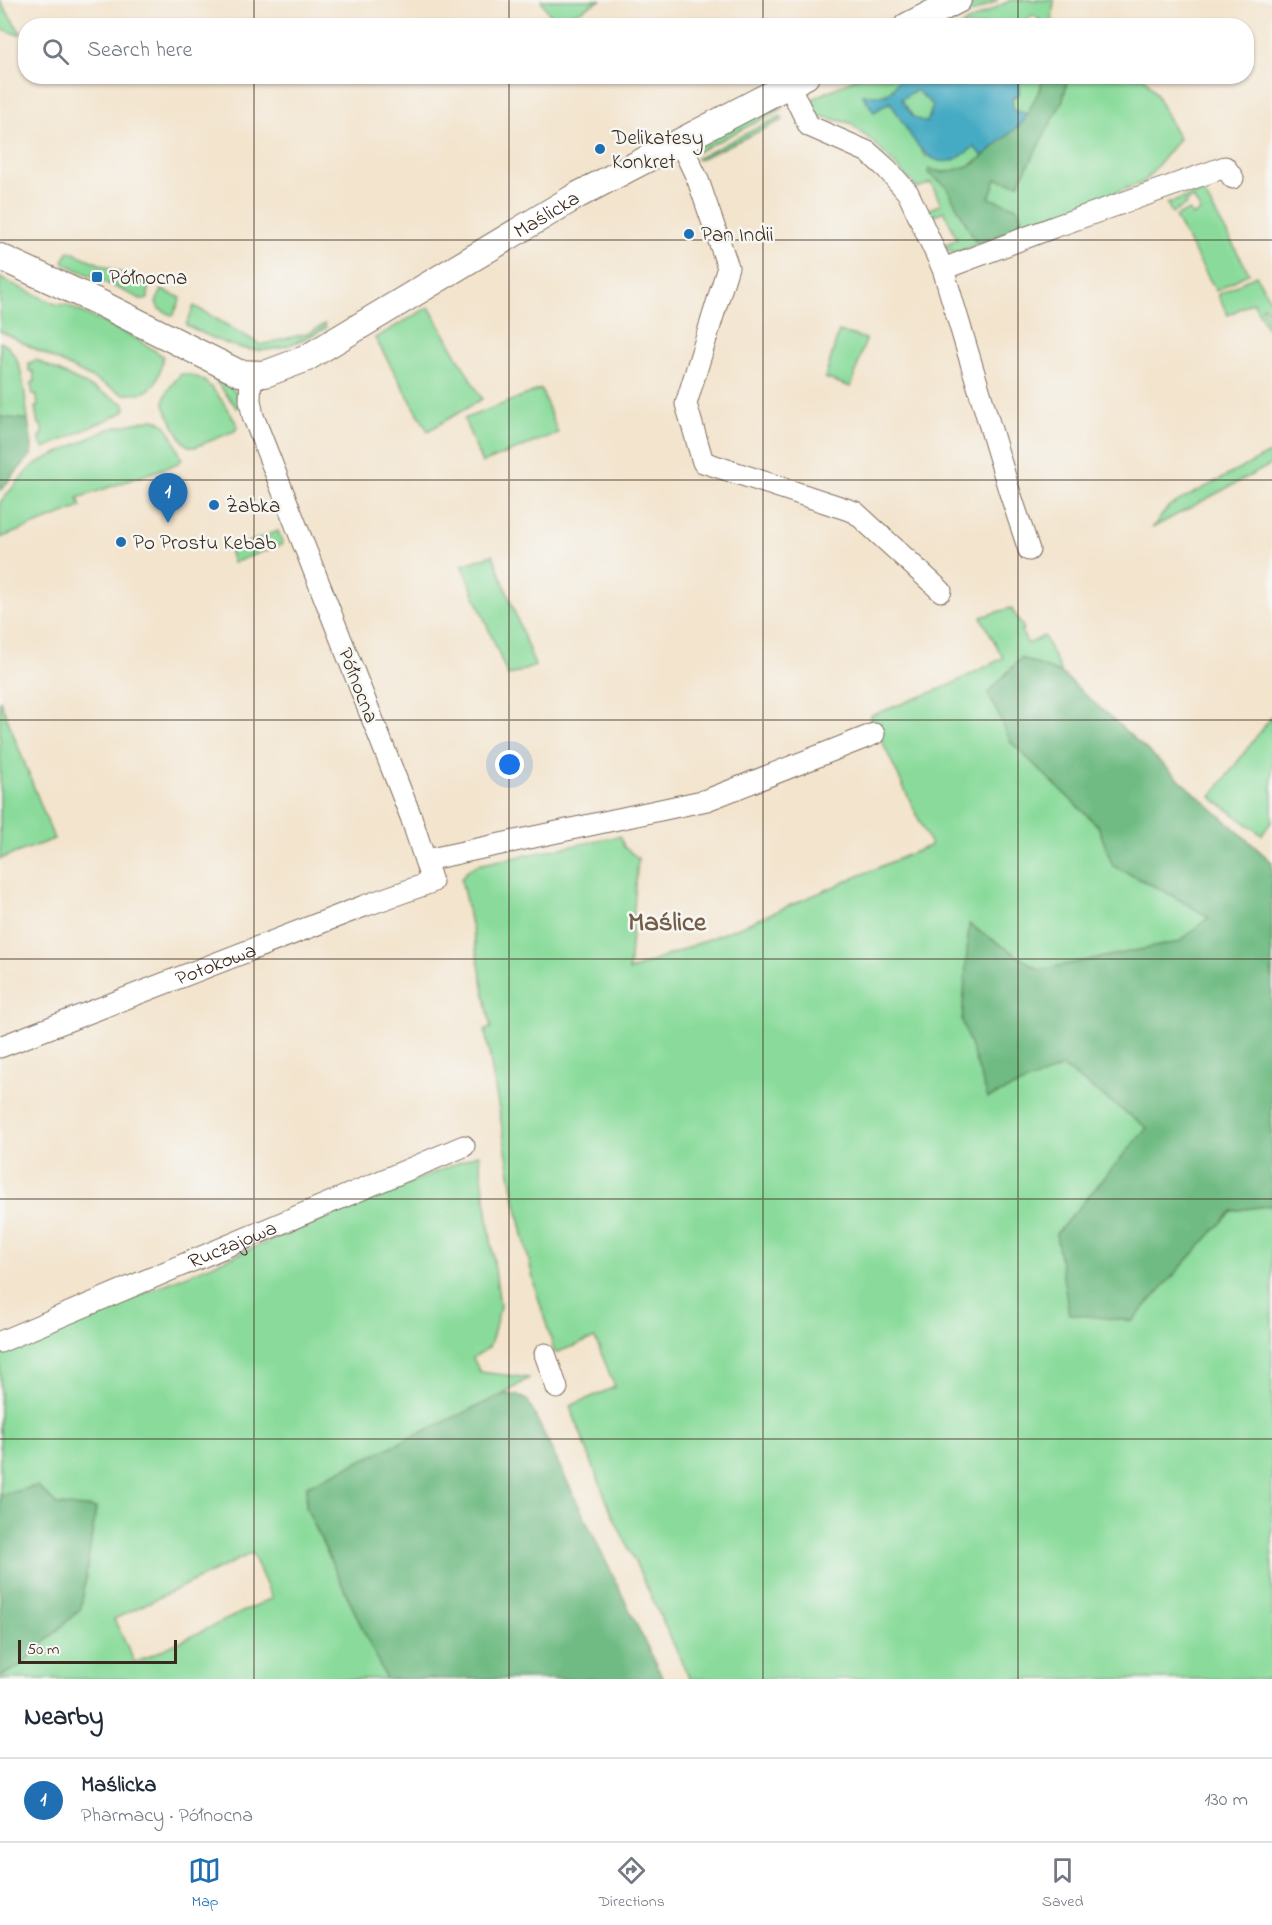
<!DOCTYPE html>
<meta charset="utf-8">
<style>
:root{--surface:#fff;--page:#f6f6f7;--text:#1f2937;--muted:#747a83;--line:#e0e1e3;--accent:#1f6fb2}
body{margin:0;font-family:"Indie Flower",sans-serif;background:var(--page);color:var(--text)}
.scale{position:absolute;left:18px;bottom:15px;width:159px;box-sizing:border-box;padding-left:6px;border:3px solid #3b2a1e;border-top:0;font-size:16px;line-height:21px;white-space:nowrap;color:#3b2a1e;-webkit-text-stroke:4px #f6f6f2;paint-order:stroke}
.you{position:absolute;left:510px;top:765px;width:21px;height:21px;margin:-15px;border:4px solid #fff;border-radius:50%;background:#1a73e8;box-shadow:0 0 0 9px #1a73e833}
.badge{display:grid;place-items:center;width:39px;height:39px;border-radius:50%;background:var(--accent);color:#fff;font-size:20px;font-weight:700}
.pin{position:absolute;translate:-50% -50px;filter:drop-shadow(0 2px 3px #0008)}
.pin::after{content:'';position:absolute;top:32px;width:21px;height:18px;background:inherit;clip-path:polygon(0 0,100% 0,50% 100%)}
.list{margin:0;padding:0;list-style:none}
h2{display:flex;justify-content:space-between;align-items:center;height:78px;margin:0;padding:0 24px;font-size:26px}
h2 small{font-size:20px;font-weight:400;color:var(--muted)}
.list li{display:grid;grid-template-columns:39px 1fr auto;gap:18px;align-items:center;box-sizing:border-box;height:84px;padding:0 24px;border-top:2px solid var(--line)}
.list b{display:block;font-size:22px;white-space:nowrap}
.list p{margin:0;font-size:20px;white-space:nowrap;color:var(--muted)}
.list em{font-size:20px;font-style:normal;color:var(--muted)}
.icon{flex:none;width:33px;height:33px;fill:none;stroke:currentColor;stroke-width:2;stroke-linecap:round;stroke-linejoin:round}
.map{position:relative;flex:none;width:1272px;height:1679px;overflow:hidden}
.search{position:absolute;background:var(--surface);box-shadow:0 2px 4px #0004;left:18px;right:18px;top:18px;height:66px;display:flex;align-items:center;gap:15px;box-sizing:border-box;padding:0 21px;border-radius:24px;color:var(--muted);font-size:22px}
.sheet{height:162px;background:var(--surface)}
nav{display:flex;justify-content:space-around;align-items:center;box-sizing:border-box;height:84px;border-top:2px solid var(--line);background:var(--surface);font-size:16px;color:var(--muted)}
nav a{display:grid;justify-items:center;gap:3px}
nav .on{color:var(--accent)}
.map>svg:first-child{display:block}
.green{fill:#8adb9b;stroke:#62825c;stroke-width:1.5;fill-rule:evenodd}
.forest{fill:#6fbb83;stroke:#557250;stroke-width:1.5}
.water{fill:#44aac3;stroke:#406a70;stroke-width:1.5;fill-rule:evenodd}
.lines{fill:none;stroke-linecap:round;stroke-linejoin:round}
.minor-casing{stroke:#7b6b5b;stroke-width:23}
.tertiary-casing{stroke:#7b6b5b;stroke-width:28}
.minor{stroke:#fff;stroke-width:21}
.tertiary{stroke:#fff;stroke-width:26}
.grid{fill:none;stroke:#3b2a1e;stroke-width:1.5;stroke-opacity:0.55}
.poi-dot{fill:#1f6fb2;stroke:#f6f6f2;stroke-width:2}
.labels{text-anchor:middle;stroke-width:5;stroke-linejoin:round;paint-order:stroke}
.poi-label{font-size:21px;fill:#3b2a1e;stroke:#f6f6f2;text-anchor:start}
.street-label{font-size:21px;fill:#3b2a1e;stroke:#f6f6f2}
.district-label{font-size:27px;font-weight:bold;fill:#735d48;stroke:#f6f6f2}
</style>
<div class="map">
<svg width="1272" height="1679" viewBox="0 0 1272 1679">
<rect width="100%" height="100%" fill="#f6f6f2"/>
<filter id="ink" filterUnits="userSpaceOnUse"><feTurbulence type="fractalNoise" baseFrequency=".0167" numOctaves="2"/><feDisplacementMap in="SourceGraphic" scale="12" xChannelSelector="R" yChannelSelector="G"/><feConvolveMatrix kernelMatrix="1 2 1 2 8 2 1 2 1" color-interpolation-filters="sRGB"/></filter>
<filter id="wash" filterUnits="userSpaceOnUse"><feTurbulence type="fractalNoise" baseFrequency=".008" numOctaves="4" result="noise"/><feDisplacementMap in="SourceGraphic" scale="24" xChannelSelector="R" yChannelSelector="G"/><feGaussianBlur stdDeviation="1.35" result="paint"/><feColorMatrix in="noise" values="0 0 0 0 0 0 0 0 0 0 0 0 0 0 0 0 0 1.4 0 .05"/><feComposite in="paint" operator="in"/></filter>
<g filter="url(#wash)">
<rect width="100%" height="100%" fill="#f3e4cd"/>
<g class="green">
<path d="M541,0H601L555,23Z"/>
<path d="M983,0H998L948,25L932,26Z"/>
<path d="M1011,0H1054L1052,23L1060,25H1036L1040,20L1033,15L1022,25L960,26Z"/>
<path d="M0,1L21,33L18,35L0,28Z"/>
<path d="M858,77H900C888,98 885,94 863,96L874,112L890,102L925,156L960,157L974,147L983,156C969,168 948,176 930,169L928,173L946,186L977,244C965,249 953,257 943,246L957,239L944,211L930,217L928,210L941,204L931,183L917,188L874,143L850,123L815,115L811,100Z"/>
<path d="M1020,77H1043L1041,86L1028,114L1013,111L1012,98L1019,94Z"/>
<path d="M1068,77H1144L1155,92L1179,139L1144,182L1012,231L1022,219L989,198L996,179L1018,184L1063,100Z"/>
<path d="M916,90L933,105L927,123L913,117L900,98Z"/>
<path d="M770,108L782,109L695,153L696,145Z"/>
<path d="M781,116L783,120L698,160L697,158Z"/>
<path d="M1203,191L1249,273L1216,291L1175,217L1189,210L1192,216L1201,211L1193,198L1185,202L1186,205L1172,213L1167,204Z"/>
<path d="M69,251L149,285L148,299L143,300L65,264L63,261Z"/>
<path d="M1256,275L1272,304V318L1265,306L1262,307L1272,326V336L1253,302L1228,315L1218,295Z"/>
<path d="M0,278L55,304L67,305L137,339L163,356C159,383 153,397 123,394L0,331Z"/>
<path d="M162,290L181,298L173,316L159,309L156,302Z"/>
<path d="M194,306L261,345L309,333L325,324L326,328C264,361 246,355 186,325Z"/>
<path d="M429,307L482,399L428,431L375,338Z"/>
<path d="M839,331L866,339L851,387L825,378Z"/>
<path d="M0,342C25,352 24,396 28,420L0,417Z"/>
<path d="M36,360L123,403L125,408L124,412L45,448L41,445L39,436H43L41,424H38L35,407H38L37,395H33L31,383L35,382L33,371H29V363Z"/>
<path d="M181,374C209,372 225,405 238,426L235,431L195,447C190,447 186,446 183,441C179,435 164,409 164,403C165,391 174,382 181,374Z"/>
<path d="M210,374C225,382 239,389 241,406L237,408Z"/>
<path d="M541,389L558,433L482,463L464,419Z"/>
<path d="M153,419C171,423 175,444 182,460L176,464L78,498L81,507L0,538V502L29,469L41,461L109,429Z"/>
<path d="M1272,452V464L1152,528L1169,506Z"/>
<path d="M278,531L283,544L233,563L229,550Z"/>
<path d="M493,555L535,666L508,676L462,565Z"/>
<path d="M1011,608L1024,629L1021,631L1028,644L1044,636L1062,674L1021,658L1011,742L1098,826L1113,866L1164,891L1210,917L1179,942L1039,970L969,924L1063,1067L1148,1128L1056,1234L1132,1321L1232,1211L1272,1205V1679H690L609,1507L570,1406L615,1387L595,1338L555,1353L535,1287L513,1190L485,1030L491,1028L473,933L461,879L469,869L477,865L620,836L624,847L638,858L629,971L749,923L931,845L870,716L948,686L1003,658L981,617Z"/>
<path d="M0,700L54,839L0,859Z"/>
<path d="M1272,716V821L1262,835L1211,797Z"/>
<path d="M479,1154L500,1306L493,1336L489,1347L473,1358L480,1372L529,1378L504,1394L307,1486L306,1507L386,1679H0V1677L21,1665L81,1608L96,1508L57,1505L37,1486L0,1495V1353ZM252,1553L272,1598L135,1663L114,1619Z"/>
</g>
<g class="forest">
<path d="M1043,77H1068L1063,100L1018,184L996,179L989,198L1018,208L1022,219L1012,231L977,244L946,186L928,173L929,169L944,173L974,164L1023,122L1041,87Z"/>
<path d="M0,417L28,420L32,446L31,455L0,491Z"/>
<path d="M1021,658L1062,674L1272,862V1205L1232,1211L1132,1321L1069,1314L1056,1234L1147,1128L1063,1067L988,1098L962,1021L969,924L1039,970L1179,942L1209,917L1164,891L1113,866L1098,826L1011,742L988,693Z"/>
<path d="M504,1394L518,1395L528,1401L663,1679H386L306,1507L307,1486Z"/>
<path d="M37,1486L57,1505L96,1508L81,1608L21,1665L0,1677V1495Z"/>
</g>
<path class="water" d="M900,77H1020L1019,94L1012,98L1013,110L1028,114L1023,122L983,156L974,147C967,152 959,159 950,161C921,167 904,122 890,102L874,112L863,95H887L893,89ZM916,90L933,105L927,123L913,117L901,99Z"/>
</g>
<g filter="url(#ink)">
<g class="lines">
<g class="minor-casing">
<g id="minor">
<path d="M789,85L809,126L868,152L887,169L908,193L943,269L1009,490L1029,550"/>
<path d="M680,142L698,180L728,267L686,404L703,462L855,512L941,591"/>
<path d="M943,269L1054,227L1225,167L1233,178"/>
<path d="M426,860L707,800L874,734"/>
<path id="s1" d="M0,1047L364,906L432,882L411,817L253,416L250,400L251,374"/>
<path id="s2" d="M0,1342L464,1146"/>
<path d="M545,1354L557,1388"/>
</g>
</g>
<g class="tertiary-casing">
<g id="tertiary">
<path d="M907,26L958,0"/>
<path id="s3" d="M0,257L98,302L239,373L265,374L305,359L578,195L806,76"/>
</g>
</g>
<use href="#minor" class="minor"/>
<use href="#tertiary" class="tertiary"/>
</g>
</g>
<path class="grid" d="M254,0V26M509,0V26M763,0V26M1018,0V26M254,76V1679M509,76V1679M763,76V1679M1018,76V1679M0,240H1272M0,480H1272M0,720H1272M0,959H1272M0,1199H1272M0,1439H1272"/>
<g class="poi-dot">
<circle cx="600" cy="149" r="6"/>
<circle cx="689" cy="234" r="6"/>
<rect x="91" y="271" width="12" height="12" rx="3"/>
<circle cx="214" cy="505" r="6"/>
<circle cx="121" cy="542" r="6"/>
</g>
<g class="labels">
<g class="poi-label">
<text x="612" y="144">Delikatesy<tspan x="612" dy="24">Konkret</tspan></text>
<text x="701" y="241">Pan Indii</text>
<text x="109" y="284">Północna</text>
<text x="226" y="512">Żabka</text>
<text x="133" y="549">Po Prostu Kebab</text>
</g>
<g class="street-label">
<text dy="7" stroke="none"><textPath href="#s3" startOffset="616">Maślicka</textPath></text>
<text transform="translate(359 685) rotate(69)" y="7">Północna</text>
<text dy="7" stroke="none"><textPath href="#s1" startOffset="231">Potokowa</textPath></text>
<text dy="7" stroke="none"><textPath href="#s2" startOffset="252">Ruczajowa</textPath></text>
</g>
<g class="district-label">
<text x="667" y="930">Maślice</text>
</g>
</g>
</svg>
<div class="scale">50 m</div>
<div class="you"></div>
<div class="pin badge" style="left:168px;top:523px">1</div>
<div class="search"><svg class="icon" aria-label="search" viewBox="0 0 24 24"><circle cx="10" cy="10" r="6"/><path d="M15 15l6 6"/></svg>Search here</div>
</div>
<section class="sheet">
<h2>Nearby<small></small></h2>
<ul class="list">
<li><span class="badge">1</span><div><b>Maślicka</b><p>Pharmacy · Północna</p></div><em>130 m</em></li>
</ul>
</section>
<nav>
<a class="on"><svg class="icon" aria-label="map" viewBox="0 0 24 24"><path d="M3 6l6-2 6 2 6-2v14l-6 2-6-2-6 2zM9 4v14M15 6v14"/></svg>Map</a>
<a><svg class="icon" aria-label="directions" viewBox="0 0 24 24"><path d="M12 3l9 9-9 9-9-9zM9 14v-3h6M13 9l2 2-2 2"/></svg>Directions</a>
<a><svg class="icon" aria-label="saved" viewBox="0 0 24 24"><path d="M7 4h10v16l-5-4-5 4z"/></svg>Saved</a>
</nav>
